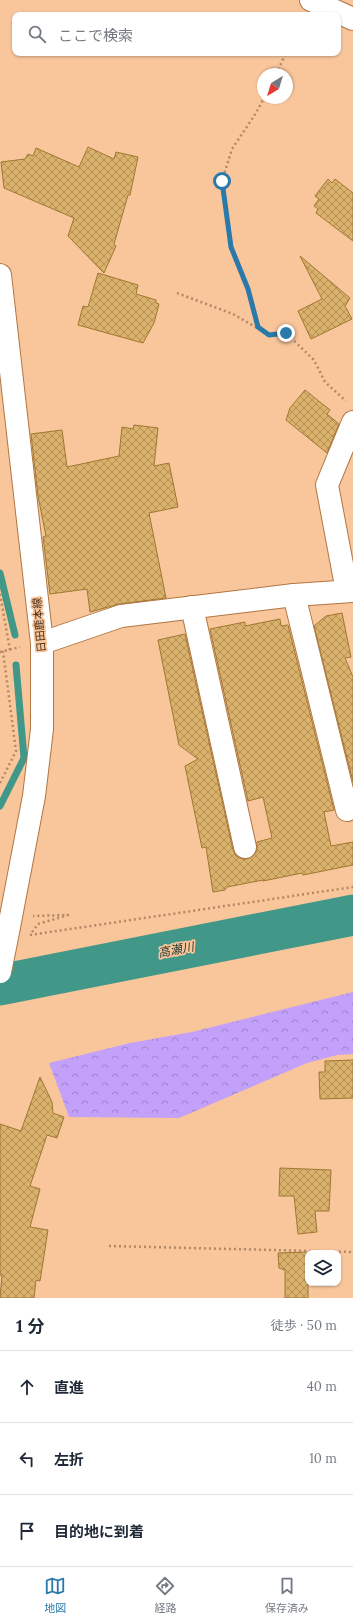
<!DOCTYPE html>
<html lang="ja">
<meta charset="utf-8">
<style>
:root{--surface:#fff;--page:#f6f6f7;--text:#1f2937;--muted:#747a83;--line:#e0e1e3;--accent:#2a79ab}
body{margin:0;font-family:Lora,"Noto Sans JP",serif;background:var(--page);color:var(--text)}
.controls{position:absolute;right:12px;bottom:12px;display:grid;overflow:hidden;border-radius:8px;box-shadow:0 1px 3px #0004}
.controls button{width:36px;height:36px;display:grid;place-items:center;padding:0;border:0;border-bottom:1px solid var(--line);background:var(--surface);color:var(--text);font:20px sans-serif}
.compass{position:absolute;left:257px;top:68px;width:36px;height:36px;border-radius:50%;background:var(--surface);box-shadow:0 1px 3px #0004;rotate:218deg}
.stop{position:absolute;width:12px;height:12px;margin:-9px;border:3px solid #2a79ab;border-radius:50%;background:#fff}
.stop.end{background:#2a79ab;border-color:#fff;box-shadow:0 1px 4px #0008}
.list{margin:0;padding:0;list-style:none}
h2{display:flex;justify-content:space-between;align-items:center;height:52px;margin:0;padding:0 16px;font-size:17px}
h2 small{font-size:13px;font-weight:400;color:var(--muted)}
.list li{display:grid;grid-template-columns:26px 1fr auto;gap:12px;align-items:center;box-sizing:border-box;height:72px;padding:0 16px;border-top:1px solid var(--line)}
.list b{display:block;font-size:15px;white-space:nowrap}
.list em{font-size:13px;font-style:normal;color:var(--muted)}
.icon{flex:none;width:22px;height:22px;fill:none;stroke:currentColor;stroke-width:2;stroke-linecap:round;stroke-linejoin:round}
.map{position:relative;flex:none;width:353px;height:1298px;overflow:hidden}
.search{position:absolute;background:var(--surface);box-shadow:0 1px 3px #0004;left:12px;right:12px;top:12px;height:44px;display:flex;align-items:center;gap:10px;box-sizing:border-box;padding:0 14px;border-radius:8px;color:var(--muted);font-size:15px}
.sheet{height:268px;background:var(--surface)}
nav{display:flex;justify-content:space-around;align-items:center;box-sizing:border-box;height:56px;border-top:1px solid var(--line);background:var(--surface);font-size:11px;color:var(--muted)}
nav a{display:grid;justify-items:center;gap:2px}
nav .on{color:var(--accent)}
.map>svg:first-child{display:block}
.forest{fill:url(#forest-crowns)}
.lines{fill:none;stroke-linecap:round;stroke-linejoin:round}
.stream{stroke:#419788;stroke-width:7}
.river{stroke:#419788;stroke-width:41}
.building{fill:url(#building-cross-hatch);stroke:#9e7830}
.minor-casing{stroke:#b17642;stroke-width:24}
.tertiary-casing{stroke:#b17642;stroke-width:24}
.primary-casing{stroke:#b17642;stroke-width:24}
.path{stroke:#b18866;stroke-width:2.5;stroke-dasharray:2 3;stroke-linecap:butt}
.minor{stroke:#fff;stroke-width:22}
.tertiary{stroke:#fff;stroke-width:22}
.primary{stroke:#fff;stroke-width:22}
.primary-bridge-casing{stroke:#b17642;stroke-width:24;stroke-linecap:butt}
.primary-bridge{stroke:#fff;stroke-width:22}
.route{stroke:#2a79ab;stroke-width:5}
.labels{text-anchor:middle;stroke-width:3.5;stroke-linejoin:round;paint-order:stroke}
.street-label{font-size:11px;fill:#462d17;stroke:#f9c59b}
.water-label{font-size:12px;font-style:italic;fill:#18332e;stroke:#f9c59b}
</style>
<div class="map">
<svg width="353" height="1298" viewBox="0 0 353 1298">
<defs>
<pattern id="forest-crowns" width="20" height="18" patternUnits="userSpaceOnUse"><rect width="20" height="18" fill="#c3a1fa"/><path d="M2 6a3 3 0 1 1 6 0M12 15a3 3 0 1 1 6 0" fill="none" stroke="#a084c9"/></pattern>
<pattern id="building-cross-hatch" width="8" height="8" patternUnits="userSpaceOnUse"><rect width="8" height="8" fill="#dab26c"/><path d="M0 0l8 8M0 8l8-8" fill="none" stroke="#b39158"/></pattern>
</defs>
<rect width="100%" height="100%" fill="#f9c59b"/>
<path class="forest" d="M353,992V1054L337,1055L307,1063L179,1118L69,1117L49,1063L130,1043L192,1032Z"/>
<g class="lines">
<g class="stream">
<path d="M0,573L15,635"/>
<path d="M0,806L24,758L16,665"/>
</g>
<path class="river" d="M0,985L353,915"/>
</g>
<g class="building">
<path d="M88,147L114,159L116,152L138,157L130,195H128L114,244L116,246L104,273L68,236L74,218L4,188L1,162L25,159L28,154L33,156L36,148L79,167Z"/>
<path d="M328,179L332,183L335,179L353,193V241L316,213L318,209L314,206L319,199L315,196Z"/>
<path d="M300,256L350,298L345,306L352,319L311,339L298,311L322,299Z"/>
<path d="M98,273L138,285L136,294L156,300V303L159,304L154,323L143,343L78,325L83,306L88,307Z"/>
<path d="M305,390L330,410L327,414L339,424L327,453L286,420L290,408Z"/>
<path d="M134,425L158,428L154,466L169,463L178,507L149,513L166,598L119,604L90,612L87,589L50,594L43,537L46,536L38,496L31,434L62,430L67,467L119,456L122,427L133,429Z"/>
<path d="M342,613L351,657L345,658L353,677V782L314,626L326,616Z"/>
<path d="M280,619L281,626L288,625L334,810L324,812L331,846L353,842V865L303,875L302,873L263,881V880L227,887L225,890L213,892L206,847L202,848L185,766L198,759L179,745L158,640L185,634L233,850L236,856L242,859H247L253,856L257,851V842L272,838L263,797L248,801L210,629L245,622V626Z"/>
<path d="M353,1060V1098L320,1099L319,1072H325V1061Z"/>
<path d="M40,1077L52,1102L53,1113L64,1117L57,1138L47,1135L30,1186L40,1189L30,1227L48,1230L40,1281L36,1280L34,1298H0L2,1275H0V1124L21,1131Z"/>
<path d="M280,1168L331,1170L329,1211H315L317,1232L298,1234L294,1196H279Z"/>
<path d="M308,1252V1298H285V1270L279,1268L278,1253Z"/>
</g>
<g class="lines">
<g class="minor-casing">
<g id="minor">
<path d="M347,591L327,485L353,422"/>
<path d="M294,595L347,810"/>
<path d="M192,607L245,847"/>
<path d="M42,643L121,616L294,595L353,591"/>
</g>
</g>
<g class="tertiary-casing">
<path id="tertiary" d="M311,0L353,19"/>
</g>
<g class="primary-casing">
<path id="primary" d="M0,275L42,643V729L34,796L9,927"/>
</g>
<g class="path">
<path d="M276,74L286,53"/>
<path d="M177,293L233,314L269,335L286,333L314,360L325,382L346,401"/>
<path d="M258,327L248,289L231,247L222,181L232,149L256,113L264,98"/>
<path d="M0,594L10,650"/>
<path d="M0,652L20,647"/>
<path d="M0,783L16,751L3,651"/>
<path d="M32,932L38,924L68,915L33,916"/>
<path d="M30,935L353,887"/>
<path d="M109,1246L353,1252"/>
</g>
<use href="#minor" class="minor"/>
<use href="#tertiary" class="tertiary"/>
<use href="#primary" class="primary"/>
<g class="primary-bridge-casing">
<path id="primary-bridge" d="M0,972L9,927"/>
</g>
<use href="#primary-bridge" class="primary-bridge"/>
</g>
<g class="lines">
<path class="route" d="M222,181L231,247L248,289L258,327L269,335L286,333"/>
</g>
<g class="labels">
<g class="street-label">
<text transform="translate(39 625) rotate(-95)" y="4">日田鹿本線</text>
</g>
<g class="water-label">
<text transform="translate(176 950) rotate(-11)" y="4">高瀬川</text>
</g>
</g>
</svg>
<div class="controls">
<button><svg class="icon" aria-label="layers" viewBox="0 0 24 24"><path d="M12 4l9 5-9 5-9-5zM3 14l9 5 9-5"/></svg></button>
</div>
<svg class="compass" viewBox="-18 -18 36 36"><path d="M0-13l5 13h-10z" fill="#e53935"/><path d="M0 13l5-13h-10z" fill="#747a83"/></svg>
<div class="stop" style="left:222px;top:181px"></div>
<div class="stop end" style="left:286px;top:333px"></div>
<div class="search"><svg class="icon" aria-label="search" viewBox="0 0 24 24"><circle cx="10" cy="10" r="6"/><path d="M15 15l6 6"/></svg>ここで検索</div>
</div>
<section class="sheet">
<h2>1 分<small>徒歩 · 50 m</small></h2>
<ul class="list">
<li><svg class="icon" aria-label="ahead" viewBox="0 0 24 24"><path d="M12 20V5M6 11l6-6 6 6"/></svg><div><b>直進</b></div><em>40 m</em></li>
<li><svg class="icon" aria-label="left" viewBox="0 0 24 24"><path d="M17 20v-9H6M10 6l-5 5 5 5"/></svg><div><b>左折</b></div><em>10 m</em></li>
<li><svg class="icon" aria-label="arrive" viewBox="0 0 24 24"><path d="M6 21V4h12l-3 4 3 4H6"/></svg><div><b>目的地に到着</b></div></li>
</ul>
</section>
<nav>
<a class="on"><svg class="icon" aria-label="map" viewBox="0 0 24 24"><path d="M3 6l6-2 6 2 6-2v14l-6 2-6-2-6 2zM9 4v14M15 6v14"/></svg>地図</a>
<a><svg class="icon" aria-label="directions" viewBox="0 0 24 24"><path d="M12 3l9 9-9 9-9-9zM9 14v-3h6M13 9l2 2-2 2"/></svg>経路</a>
<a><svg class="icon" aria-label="saved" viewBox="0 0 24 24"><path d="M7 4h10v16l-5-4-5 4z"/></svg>保存済み</a>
</nav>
